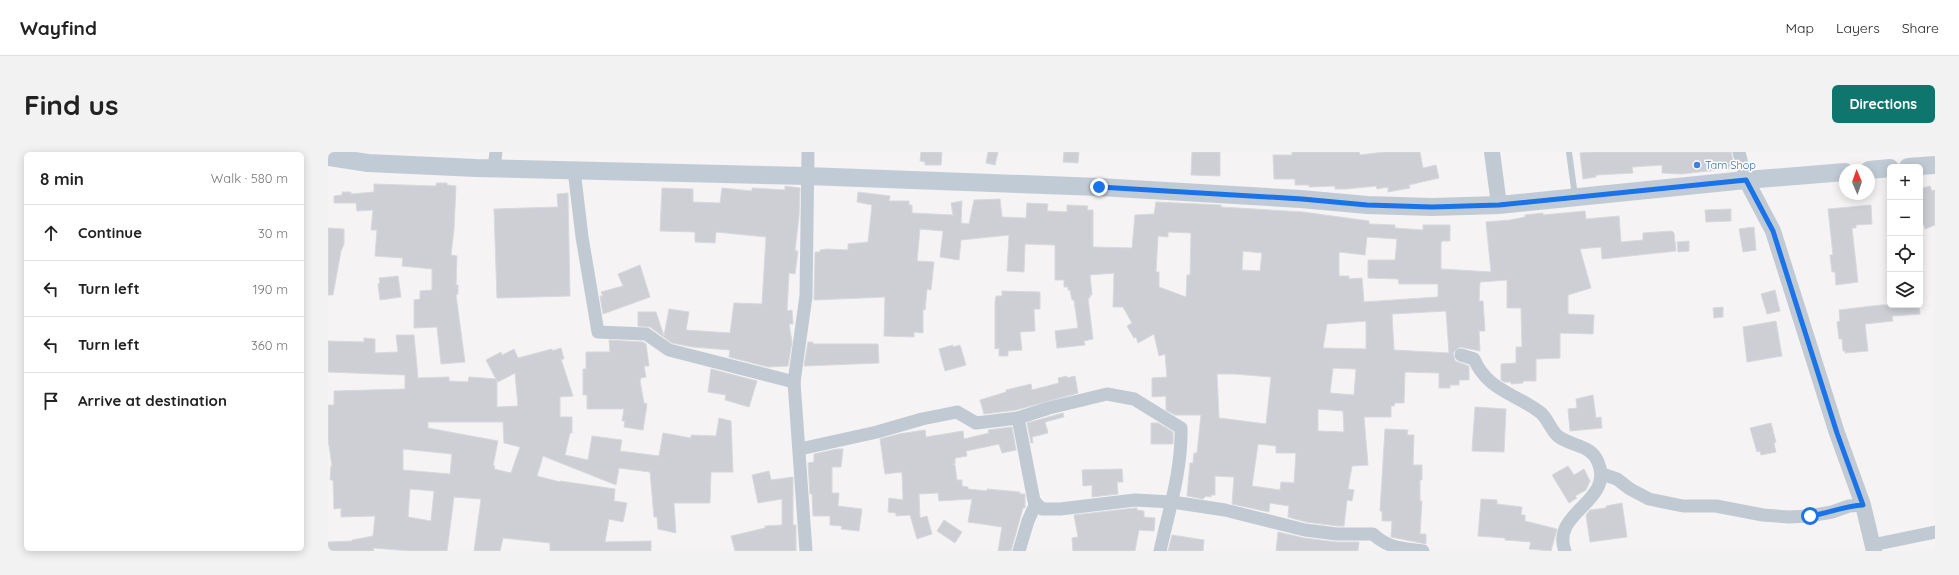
<!DOCTYPE html>
<meta charset="utf-8">
<style>
:root{--surface:#fff;--page:#f2f2f2;--text:#222;--muted:#767676;--line:#e0e0e0;--accent:#0f766e}
body{margin:0;font-family:Quicksand,sans-serif;background:var(--page);color:var(--text)}
.controls{position:absolute;right:12px;top:12px;display:grid;overflow:hidden;border-radius:6px;box-shadow:0 2px 10px #0003}
.controls button{width:36px;height:36px;display:grid;place-items:center;padding:0;border:0;border-bottom:1px solid var(--line);background:var(--surface);color:var(--text);font:20px sans-serif}
.compass{position:absolute;left:1511px;top:12px;width:36px;height:36px;border-radius:50%;background:var(--surface);box-shadow:0 2px 10px #0003;rotate:358deg}
.stop{position:absolute;width:12px;height:12px;margin:-9px;border:3px solid #1a73e8;border-radius:50%;background:#fff}
.stop.end{background:#1a73e8;border-color:#fff;box-shadow:0 1px 4px #0008}
.list{margin:0;padding:0;list-style:none}
h2{display:flex;justify-content:space-between;align-items:center;height:52px;margin:0;padding:0 16px;font-size:17px}
h2 small{font-size:13px;font-weight:400;color:var(--muted)}
.list li{display:grid;grid-template-columns:26px 1fr auto;gap:12px;align-items:center;box-sizing:border-box;height:56px;padding:0 16px;border-top:1px solid var(--line)}
.list b{display:block;font-size:15px;white-space:nowrap}
.list em{font-size:13px;font-style:normal;color:var(--muted)}
.icon{flex:none;width:22px;height:22px;fill:none;stroke:currentColor;stroke-width:2;stroke-linecap:round;stroke-linejoin:round}
.map{position:relative;flex:none;width:1607px;height:399px;overflow:hidden;border-radius:6px}
header{display:flex;align-items:center;gap:24px;box-sizing:border-box;height:56px;padding:0 20px;background:var(--surface);border-bottom:1px solid var(--line)}
header strong{font-size:19px}
nav{display:flex;gap:22px;margin-inline-start:auto;font-size:14px}
.intro{display:flex;align-items:center;justify-content:space-between;box-sizing:border-box;height:96px;padding:0 24px}
h1{margin:0;font-size:28px}
.button{padding:10px 18px;border-radius:6px;background:var(--accent);color:#fff;font-size:14px;font-weight:700}
main{display:flex;gap:24px;padding:0 24px}
aside{flex:1;background:var(--surface);border-radius:6px;box-shadow:0 2px 10px #0003}
.map>svg:first-child{display:block}
.building{fill:#cdcfd5;stroke:#d7d9de;fill-rule:evenodd}
.lines{fill:none;stroke-linecap:round;stroke-linejoin:round}
.service{stroke:#c1cad2;stroke-width:6}
.minor{stroke:#c1cad2;stroke-width:13}
.tertiary{stroke:#c1cad2;stroke-width:16}
.secondary{stroke:#c1cbd6;stroke-width:18}
.route{stroke:#1a73e8;stroke-width:5}
.shop-dot{fill:#3f7fe0;stroke:#fff;stroke-width:1.5}
.labels{text-anchor:middle;stroke-width:3;stroke-linejoin:round;paint-order:stroke}
.shop-label{font-size:11px;fill:#366cbe;stroke:#fff;text-anchor:start}
</style>
<header>
<strong>Wayfind</strong>
<nav><a>Map</a><a>Layers</a><a>Share</a></nav>
</header>
<div class="intro"><h1>Find us</h1><a class="button">Directions</a></div>
<main>
<aside>
<h2>8 min<small>Walk · 580 m</small></h2>
<ul class="list">
<li><svg class="icon" aria-label="ahead" viewBox="0 0 24 24"><path d="M12 20V5M6 11l6-6 6 6"/></svg><div><b>Continue</b></div><em>30 m</em></li>
<li><svg class="icon" aria-label="left" viewBox="0 0 24 24"><path d="M17 20v-9H6M10 6l-5 5 5 5"/></svg><div><b>Turn left</b></div><em>190 m</em></li>
<li><svg class="icon" aria-label="left" viewBox="0 0 24 24"><path d="M17 20v-9H6M10 6l-5 5 5 5"/></svg><div><b>Turn left</b></div><em>360 m</em></li>
<li><svg class="icon" aria-label="arrive" viewBox="0 0 24 24"><path d="M6 21V4h12l-3 4 3 4H6"/></svg><div><b>Arrive at destination</b></div></li>
</ul>
</aside>
<div class="map">
<svg width="1607" height="399" viewBox="0 0 1607 399">
<rect width="100%" height="100%" fill="#f5f3f3"/>
<g class="building">
<path d="M593,0H614L613,13H597V10L592,9Z"/>
<path d="M660,0H670L667,13L658,11Z"/>
<path d="M736,0H751L750,11L735,10Z"/>
<path d="M864,0H892V24L863,23Z"/>
<path d="M964,0H1031L1032,3L1056,0H1092L1095,16L1108,13L1111,26L1081,33L1082,36L1060,40V35L1049,37L1048,34L1018,37H1007V34L981,35V33H967V27H946L945,3H964Z"/>
<path d="M1265,0H1403L1407,16L1353,22L1334,21V13L1304,15L1305,21L1268,23V25L1255,27L1252,1Z"/>
<path d="M108,31H119V33L128,34L126,77L123,103L129,104L128,133H130V142L128,143L137,210L113,212L109,175L86,176V148L92,147V139L104,138V117L74,114L75,106L47,104L49,78H43L45,58L29,59L28,51H6V44L14,43V40H23V42L46,40V32L108,34Z"/>
<path d="M457,34L472,36L471,64L467,99H470L467,122L461,121L459,159L464,158L465,172H461L464,190L460,214L440,215L401,205L402,198L365,195L344,191L322,175L310,174V160H328L336,184L341,157L361,160L358,178L402,181L406,151L434,152L438,85L388,80L387,91L367,90V80L332,79L334,36L365,37V50L392,51L394,36L424,39V36L457,38Z"/>
<path d="M1602,34L1604,39L1607,38V73L1597,77L1592,61V37Z"/>
<path d="M530,40L562,44L561,49H581V53H584V61L625,63L623,51L634,49L633,71L641,72L646,48L672,47L674,65L698,66L699,51L720,52L719,59L739,60V53L760,54L759,58H765V95L804,96L807,63L826,62L828,50L893,53V55L975,60L1041,69V72L1067,73V76L1095,78V73H1122V89H1114L1113,91V117L1163,120L1158,70L1182,68L1197,65V63L1215,61V63L1257,59L1258,67L1291,64L1293,90L1315,88V81L1344,79L1346,81L1348,99L1274,107L1273,95L1252,97L1263,136L1240,143V162L1266,163L1265,182L1232,181V206L1208,207V229H1195V231L1183,232V230H1176L1173,228V212L1188,211V195H1194L1193,156H1179V128L1152,130L1151,149H1155L1157,179H1151L1152,199L1132,195L1125,201L1127,209L1141,214V228H1131V233H1122V236H1111V221L1077,220L1076,251H1067L1066,254H1063V265H1036L1040,313L1024,314L1020,337L1026,338L1024,349L1019,348L1016,374H1010L978,370L960,365L961,354L942,351L941,360L904,352L906,325L887,324V343H883V345L878,344L875,347L859,344L862,311H865L866,301H869L873,263H847L838,258V244L824,245V226L839,225L837,202L831,204L826,182L810,191L808,185L806,186L799,174L804,171L795,155H785L786,121L762,123L764,143H762V146H760L765,187L756,189L757,193L729,196L727,179L750,176L746,148H744L742,138H740V135H736V128H727V93L697,92L696,120L679,119L681,83L633,88L631,108L612,105L615,79L592,77L589,109L606,110L603,138L599,137L597,158L595,157V181L586,180V185L556,184L557,145L486,148L487,100H492V98L498,97L520,98V92L540,90L544,53L529,50ZM840,80L863,81L862,123H859L858,145L831,135V120H828L830,84L840,85ZM1039,85L1069,87L1067,108H1040V126L1070,127L1071,132H1110V145L1036,150L1034,126L1021,127V124H1011V100L1037,103ZM915,99L934,101L932,119L914,118ZM1118,159L1121,201L1066,198L1064,162ZM1038,169V197L995,196L999,172ZM1005,216L1028,217L1026,243L1002,241ZM889,222H907L943,225L938,272L891,266ZM990,257L1015,259L1016,280L990,279ZM930,292L948,294V301H968L966,331L953,330L952,338L924,334Z"/>
<path d="M240,41L242,144L169,146L166,57L230,55L229,42Z"/>
<path d="M1543,53L1544,72L1528,73V76H1524L1530,130L1508,133L1507,120H1504L1502,103H1505L1500,57Z"/>
<path d="M1403,57V69L1378,70L1377,58Z"/>
<path d="M1426,75L1428,98L1415,100L1411,77Z"/>
<path d="M0,76L16,77V92L13,99L5,143H0Z"/>
<path d="M1361,89V99L1350,100L1349,90Z"/>
<path d="M312,113L322,145L275,162L272,144H275L273,140L295,134L290,122Z"/>
<path d="M70,124L73,145L52,148L50,132L52,131L51,126Z"/>
<path d="M1447,138L1452,159L1439,162L1433,142Z"/>
<path d="M674,139L712,140V157H706L707,179L692,180L694,198L680,199V204H671V196L667,197V150L668,144H674Z"/>
<path d="M1553,153H1591L1592,162L1564,164L1565,169L1537,172L1540,199L1517,201V199H1515L1514,187H1511L1509,170L1512,169L1511,158Z"/>
<path d="M1395,155V165L1386,166L1385,156Z"/>
<path d="M1448,169L1454,204L1419,210L1415,175Z"/>
<path d="M68,183H86L90,226L121,225V229L140,230L141,225L168,227L158,208L173,200L174,203L186,197L190,206L224,197V199L233,196L236,207H233L245,244L232,245V265H244V281H242L237,303L260,308L264,284L294,288L292,299L331,304L335,281L363,286V283L388,284L391,266L403,269L405,320H383L382,351H346L348,381L330,377L329,365H326L322,320L291,316L288,333L215,304L209,324L232,330V329L287,337L286,349L299,351L295,370L281,367L277,390L323,389V399H222V391L175,386L172,399H146L153,347L126,345L119,399H82L45,396L46,399H0V390L24,389V388L45,384L47,364L13,365V356L6,357L5,328H2L3,314H4L0,287V253H6V239L77,237V223L0,220V189L36,190V186L47,187V201L70,200ZM187,221L190,254L169,255V228L170,230ZM100,270H175L176,291L192,295L183,321L166,317L167,314H165L170,289L100,276ZM75,297L124,302L122,322L75,318ZM82,337L106,339L103,369L80,365Z"/>
<path d="M281,188L315,190L318,192L321,214H316L318,225L313,226L312,229L316,251L319,252L315,278L296,275L297,269H294L296,257H259V243H255V217H258V200H282Z"/>
<path d="M480,190H485V192H550L551,211L476,214Z"/>
<path d="M625,193V195L632,193L638,213L617,219L611,197Z"/>
<path d="M383,217L429,229L421,255L397,248L398,243L380,240Z"/>
<path d="M739,224V226L747,224L750,241L688,258L656,262L652,248L678,240V238L703,232L704,238L731,231L730,226Z"/>
<path d="M1265,243L1268,266L1273,265L1274,276L1242,279L1240,257L1249,256L1248,247Z"/>
<path d="M1147,255L1178,257L1176,300L1144,299Z"/>
<path d="M735,261L736,265L717,270L720,281L704,285L705,291H703L699,271Z"/>
<path d="M823,271H830L845,280V292H823Z"/>
<path d="M1443,271L1448,290L1446,291L1448,300L1433,303L1432,299L1429,300L1422,276Z"/>
<path d="M684,275L688,298L674,301L671,292L638,299L639,304L627,306V312H624L627,313L629,328H634V334L640,335V337L659,339V337L692,340V342H697V356H695L683,399H670L674,375L640,370L644,347L611,349L610,341L591,342L592,366L599,364L604,382L589,387L582,363L568,364V361L560,360L561,346L575,348L574,320L557,322L552,287L571,282L597,278L598,285L635,279L636,287L661,281L660,278Z"/>
<path d="M1057,277L1080,278L1079,283H1086L1085,313H1094V328H1092V349H1094L1092,382H1098V392L1063,385L1064,369H1054V359H1052Z"/>
<path d="M509,297H515L514,307L513,315H504V341H511L510,354L534,357L531,379L513,377L514,374L502,373V364H485L484,342H482L480,311L486,310V302Z"/>
<path d="M1240,314L1246,323L1256,317L1262,329L1258,338L1247,344L1249,346L1241,351L1224,323Z"/>
<path d="M794,317L795,330H789L790,342L764,345V333L755,334L754,318Z"/>
<path d="M441,319L443,328L465,325V373H468V399H407L403,384L437,376V374L454,373V347L430,351L424,323Z"/>
<path d="M1153,347L1169,348V352L1194,355L1193,363H1197V369L1229,377L1223,399L1201,397L1203,390L1177,388V386L1150,384Z"/>
<path d="M1294,351L1299,385L1262,390L1258,363L1262,358L1278,356V354Z"/>
<path d="M807,356H809V358L816,359V365L827,366L826,379L811,378L807,399H745L744,386L750,385L746,363Z"/>
<path d="M616,368L634,380L627,391L609,379Z"/>
<path d="M950,380L976,386L1008,390H1031L1030,399H948Z"/>
<path d="M844,383L876,388L875,399H840Z"/>
</g>
<g class="lines">
<path class="service" d="M1241,0L1247,44"/>
<g class="minor">
<path d="M1411,0L1418,28"/>
<path d="M166,16L168,0"/>
<path d="M246,18L254,85L270,180L318,182L341,198L466,230"/>
<path d="M1133,203L1146,207C1160,239 1187,241 1213,261C1220,267 1223,279 1231,285C1246,295 1263,293 1270,310C1287,350 1222,360 1237,399"/>
<path d="M690,266L706,349L714,357H732L807,348L844,350L897,358L977,378L1009,382H1045C1061,397 1075,396 1095,399"/>
<path d="M472,297L549,280L594,267L629,260L648,271L690,266L721,256L779,242L806,247L853,276C854,318 841,358 832,399"/>
<path d="M1274,322L1289,327L1302,337L1321,347L1355,354H1388L1435,363L1461,365L1481,364L1504,360L1521,354L1535,353"/>
<path d="M1544,393L1607,380"/>
<path d="M478,399L466,230L478,144L480,0"/>
<path d="M691,399L700,369L708,351"/>
</g>
<g class="tertiary">
<path d="M1164,0L1171,53"/>
<path d="M1418,28L1445,79L1509,281L1535,353L1546,399"/>
</g>
<g class="secondary">
<path d="M0,5L40,11L148,16L479,24L771,35L973,47L1039,53L1104,55L1171,53L1418,28L1517,20"/>
<path d="M1580,15L1607,13"/>
<path d="M1541,18L1562,16"/>
</g>
</g>
<g class="lines">
<path class="route" d="M771,35L974,47L1039,53L1104,55L1171,53L1418,28L1445,79L1509,281L1535,353C1517,354 1500,361 1482,364"/>
</g>
<circle class="shop-dot" cx="1369" cy="13" r="4"/>
<g class="labels">
<g class="shop-label">
<text x="1377" y="17">Tam Shop</text>
</g>
</g>
</svg>
<div class="controls">
<button>+</button>
<button>−</button>
<button><svg class="icon" aria-label="locate" viewBox="0 0 24 24"><circle cx="12" cy="12" r="6"/><path d="M12 2v4M12 18v4M2 12h4M18 12h4"/></svg></button>
<button><svg class="icon" aria-label="layers" viewBox="0 0 24 24"><path d="M12 4l9 5-9 5-9-5zM3 14l9 5 9-5"/></svg></button>
</div>
<svg class="compass" viewBox="-18 -18 36 36"><path d="M0-13l5 13h-10z" fill="#e53935"/><path d="M0 13l5-13h-10z" fill="#767676"/></svg>
<div class="stop" style="left:1482px;top:364px"></div>
<div class="stop end" style="left:771px;top:35px"></div>
</div>
</main>
